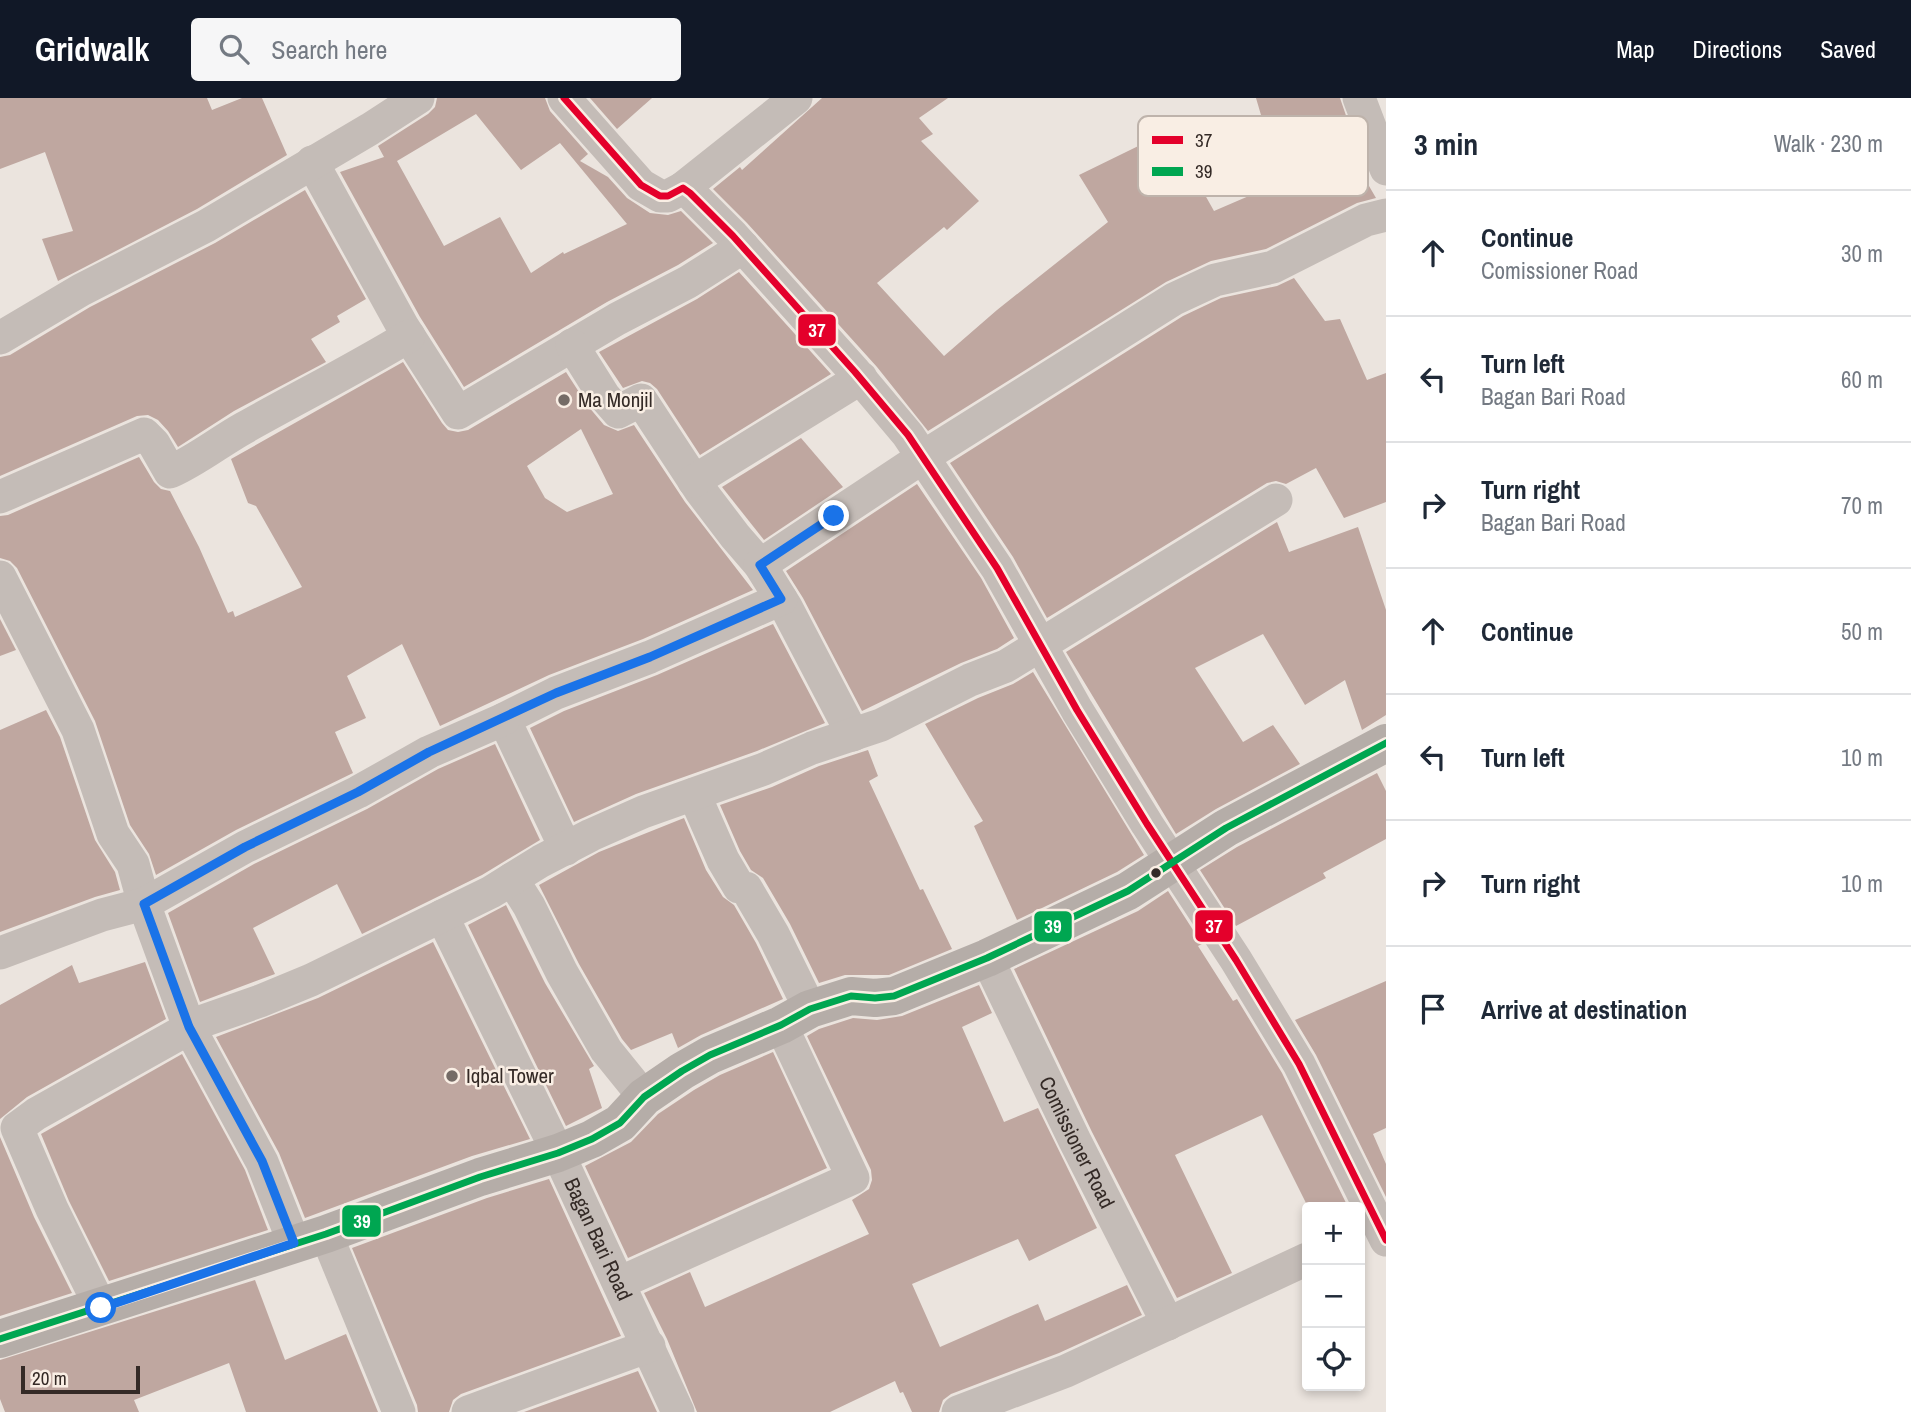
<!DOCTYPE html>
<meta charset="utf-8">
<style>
:root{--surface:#fff;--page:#f6f6f7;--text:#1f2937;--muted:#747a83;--line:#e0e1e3;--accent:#111827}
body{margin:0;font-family:"Archivo Narrow",sans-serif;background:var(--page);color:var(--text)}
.controls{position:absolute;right:21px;bottom:21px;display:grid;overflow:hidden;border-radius:7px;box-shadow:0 4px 10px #0003}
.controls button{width:63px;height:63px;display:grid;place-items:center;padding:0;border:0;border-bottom:2px solid var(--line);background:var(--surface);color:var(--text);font:35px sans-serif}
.scale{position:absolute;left:21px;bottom:18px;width:119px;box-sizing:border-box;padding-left:7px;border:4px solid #342a26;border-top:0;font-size:19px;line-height:24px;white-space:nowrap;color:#342a26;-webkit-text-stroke:5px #f9eee4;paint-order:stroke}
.stop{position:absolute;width:21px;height:21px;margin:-16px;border:5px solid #1a73e8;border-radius:50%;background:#fff}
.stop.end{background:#1a73e8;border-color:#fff;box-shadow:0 2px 7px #0008}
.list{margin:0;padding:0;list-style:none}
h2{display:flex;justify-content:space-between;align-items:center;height:91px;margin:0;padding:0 28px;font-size:30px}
h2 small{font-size:23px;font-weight:400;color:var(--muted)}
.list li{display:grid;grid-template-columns:46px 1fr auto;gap:21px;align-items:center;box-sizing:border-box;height:126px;padding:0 28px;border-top:2px solid var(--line)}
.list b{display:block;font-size:26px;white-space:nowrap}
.list p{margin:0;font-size:23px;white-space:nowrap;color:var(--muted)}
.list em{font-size:23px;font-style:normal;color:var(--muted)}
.icon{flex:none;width:38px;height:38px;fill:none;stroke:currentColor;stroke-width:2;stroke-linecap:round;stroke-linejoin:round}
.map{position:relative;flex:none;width:1386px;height:1314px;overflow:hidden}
header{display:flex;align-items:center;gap:42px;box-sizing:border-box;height:98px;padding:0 35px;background:var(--accent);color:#fff}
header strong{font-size:33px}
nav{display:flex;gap:38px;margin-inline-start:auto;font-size:24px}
.search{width:490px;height:63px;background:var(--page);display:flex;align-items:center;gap:18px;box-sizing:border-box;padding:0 24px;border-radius:7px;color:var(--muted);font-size:26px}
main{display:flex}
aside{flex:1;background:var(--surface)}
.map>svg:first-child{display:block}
.building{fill:#bfa7a0;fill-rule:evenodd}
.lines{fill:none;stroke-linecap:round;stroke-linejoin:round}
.street{stroke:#c4bcb7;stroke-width:33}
.secondary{stroke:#b5ada8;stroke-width:38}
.bus-1-casing{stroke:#f9eee4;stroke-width:12}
.bus-2-casing{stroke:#f9eee4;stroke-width:12}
.bus-1{stroke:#e4002b;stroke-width:7}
.bus-2{stroke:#00a651;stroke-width:7}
.route{stroke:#1a73e8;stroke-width:9}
.poi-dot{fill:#746b66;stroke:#f9eee4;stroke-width:2.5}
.bus-dot{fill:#342a26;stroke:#f9eee4;stroke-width:2.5}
.labels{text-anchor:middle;stroke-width:5;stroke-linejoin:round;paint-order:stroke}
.poi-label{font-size:21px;fill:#342a26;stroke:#f9eee4;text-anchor:start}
.street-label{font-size:21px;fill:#342a26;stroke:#f9eee4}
.key{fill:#f9eee4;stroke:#beb3ab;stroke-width:2}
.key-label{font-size:19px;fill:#342a26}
.line-badge{stroke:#f9eee4;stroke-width:2.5}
.badge-label{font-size:19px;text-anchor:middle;font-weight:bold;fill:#fff}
</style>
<header>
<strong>Gridwalk</strong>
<div class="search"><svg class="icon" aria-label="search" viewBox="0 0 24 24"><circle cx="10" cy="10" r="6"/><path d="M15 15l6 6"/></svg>Search here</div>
<nav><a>Map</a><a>Directions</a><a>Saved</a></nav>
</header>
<main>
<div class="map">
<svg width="1386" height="1314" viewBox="0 0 1386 1314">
<rect width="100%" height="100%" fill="#ebe4de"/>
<g class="building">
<path d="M0,0H207L212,12L242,0H262L287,57L197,111L58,183L42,141L73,133L45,54L0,71Z"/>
<path d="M437,0H545L550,13L588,56L580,63L608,79L627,100L650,115L668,117L681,113L713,145L678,167L607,204L464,289L420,219L340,74L384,59L378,48L428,16L435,9ZM476,16L521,72L560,45L627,126L564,156L563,154L531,175L500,119L444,148L397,63Z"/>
<path d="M590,0H652L617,31Z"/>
<path d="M822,0H948L919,20L933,36L921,43L979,103L947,132L944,129L877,185L944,258L997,212L1108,124L1079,77L1169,33L1214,113L1281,84L1260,37L1266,34L1256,0H1340L1354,41L1344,45L1376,100L1357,105L1266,151L1211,163L1166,184L928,333L877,269L747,125L713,91L740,69L742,72Z"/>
<path d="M305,92L366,201L337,218L340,224L311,241L326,264L234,313L178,349L168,333L158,322L148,317L137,318L0,378V259L10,257L90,209L215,145Z"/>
<path d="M739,174L831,276L700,357L657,291L650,285L642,283L623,290L599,254L697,201Z"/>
<path d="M1294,180L1325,223L1340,221L1367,282L1386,275V404L1344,420L1316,370L1286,386L1276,383L1267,385L1047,520L1013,459L950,365L1183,218L1221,200L1277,188Z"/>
<path d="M403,264L442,325L448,332L458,334L468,332L566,274L588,308L604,327L618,333L634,327L685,404L753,492L643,541L549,577L440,628L402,546L347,578L366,620L335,634L353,675L236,732L156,777L149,756L130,727L95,623L17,470L10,463L0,460V418L8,417L139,359L154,384L161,391L170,393L199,449L228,515L233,513L235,519L302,489L256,408L248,405L231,361ZM581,331L613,396L567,414L545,400L527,368Z"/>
<path d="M801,340L843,389L764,442L722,389Z"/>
<path d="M917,386L981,480L1014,540L997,551L961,565L862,613L803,500L786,473Z"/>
<path d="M1277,424L1289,454L1358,429L1386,512V617L1362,632L1345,582L1305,607L1263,536L1195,570L1243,644L1273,627L1300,666L1216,711L1176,736L1066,554Z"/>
<path d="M0,521L16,552L0,558Z"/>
<path d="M773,526L825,625L757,653L636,696L574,724L530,630L564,613L657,577Z"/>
<path d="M1033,574L1144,757L1117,774L1017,822L974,728L983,723L925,626L978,600L1013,586Z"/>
<path d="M46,612L60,639L95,742L115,774L120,792L95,799L0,834V632Z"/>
<path d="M495,646L540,742L482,777L362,836L337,786L253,830L275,876L200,904L168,815L254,766L367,711L438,671Z"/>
<path d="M868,652L878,678L869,683L920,792L923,791L952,851L889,877H845L819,885L790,826L763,780L751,772L740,753L720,707L772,689L819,668Z"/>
<path d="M1377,675L1386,693V741L1323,775L1326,780L1236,828L1200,772L1237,749Z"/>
<path d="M684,720L706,772L723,799L734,807L756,845L783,901L701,937L678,950L672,935L631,952L622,941L579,866L539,787L599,754Z"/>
<path d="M1168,793L1202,846L1198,848L1233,903L1237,901L1282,975L1348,1109H1308L1262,1017L1175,1057L1232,1175L1177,1200L1092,1034L1014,871L1138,813Z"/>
<path d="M506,807L545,885L594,968L589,971L602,1010L566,1028L468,827Z"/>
<path d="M433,844L530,1041L472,1058L305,1120L279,1055L216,939L318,900Z"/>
<path d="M145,864L166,921L27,999L0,1021V907L72,867L79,885Z"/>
<path d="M1386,883V1030L1373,1036L1386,1066V1099L1316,957L1295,922Z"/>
<path d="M979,887L992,915L962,929L1004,1024L1038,1010L1097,1130L1029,1163L1018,1141L912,1186L940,1249L1038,1206L1045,1223L1127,1187L1142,1217L1059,1255L951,1296L943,1302L939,1314H912L903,1294L900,1295L895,1283L830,1314H697L667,1241L644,1195L690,1174L705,1209L869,1136L852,1102L869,1091L872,1082L871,1072L807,938L819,931L853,920L877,922L902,918Z"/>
<path d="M773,954L827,1070L628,1160L585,1068L631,1044L658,1016L694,992L720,977Z"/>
<path d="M182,956L245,1072L268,1132L109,1183L69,1103L41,1036Z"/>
<path d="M0,1039L34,1119L72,1195L0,1218Z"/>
<path d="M549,1081L621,1238L461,1296L453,1302L449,1314H418L417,1307L352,1150L487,1100Z"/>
<path d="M255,1182L285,1262L346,1236L378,1314H246L229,1265L134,1302L139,1314H5L0,1301V1262Z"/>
<path d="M638,1273L657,1314H524Z"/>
</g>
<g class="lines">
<g class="street">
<path d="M564,0L641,87L660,98H668L683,90L690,95L733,138L855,274L908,337L997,470L1077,612L1147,726L1236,862L1299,966L1386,1142"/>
<path d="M1359,0L1386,71"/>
<path d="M312,64L403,229L458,315L617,221L688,184L743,149"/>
<path d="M683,90L796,0"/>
<path d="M0,240L81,192L206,128L370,31L418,0"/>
<path d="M572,247L604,298L618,314L641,302L700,392L735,438L760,467L786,509L853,637"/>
<path d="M694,383L861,280"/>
<path d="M0,399L144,336L154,346L170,374C197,362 219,344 244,330C299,299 355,271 409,238"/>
<path d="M760,467L923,359L1174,201L1215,182L1273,169L1366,122L1386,117"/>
<path d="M0,479L78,632L113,736L133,766L144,806L189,929L262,1064L294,1145"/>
<path d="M694,696L723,762L739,789L746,790L773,836L810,911"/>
<path d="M566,751L504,621L556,595L650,559L781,501"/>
<path d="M512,781L529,808L562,875L606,952L644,999"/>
<path id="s1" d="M442,818L558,1055L678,1314"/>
<path d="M0,855L102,817L144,806L245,749L358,694L429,654L504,621"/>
<path id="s2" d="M987,860L1075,1043L1168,1226"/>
<path d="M326,1136L399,1314"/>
<path d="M619,1185L853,1080L781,927"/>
<path d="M101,1210L52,1111L17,1030L36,1016L200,924L260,903L311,882L491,794L541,763L591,737L643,714L764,671L812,650L881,627L970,582L1006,568L1276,402"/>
<path d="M468,1314L649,1248"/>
<path d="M958,1314L1066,1273L1307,1161"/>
</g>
<path class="secondary" d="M0,1241L326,1136L480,1079L558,1055L592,1041L620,1025L644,999L682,973L710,957L781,927L810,911L851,898L875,900L894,898L987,860L1128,793L1226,730L1386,645"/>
<g class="bus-1-casing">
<path id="bus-1" d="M564,0L641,87L660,98H668L683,90L690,95L733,138L855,274L908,337L997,470L1077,612L1147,726L1236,862L1299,966L1386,1142"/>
</g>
<g class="bus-2-casing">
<path id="bus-2" d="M0,1241L326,1136L480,1079L558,1055L592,1041L620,1025L644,999L682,973L710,957L781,927L810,911L851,898L875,900L894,898L987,860L1128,793L1226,730L1386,645"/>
</g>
<use href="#bus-1" class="bus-1"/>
<use href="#bus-2" class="bus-2"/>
</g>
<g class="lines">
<path class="route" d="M101,1210L294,1145L262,1063L189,929L144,806L245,749L358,694L429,654L556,595L650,559L781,501L760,467L834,418"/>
</g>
<g class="poi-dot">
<circle cx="564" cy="302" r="7"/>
<circle cx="452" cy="978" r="7"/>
</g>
<circle class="bus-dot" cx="1156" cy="775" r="6"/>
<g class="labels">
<g class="poi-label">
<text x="578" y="309">Ma Monjil</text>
<text x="466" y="985">Iqbal Tower</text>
</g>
<g class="street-label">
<text dy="7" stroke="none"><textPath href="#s2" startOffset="205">Comissioner Road</textPath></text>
<text dy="7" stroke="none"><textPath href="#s1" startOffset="359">Bagan Bari Road</textPath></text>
</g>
</g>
<rect x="1138" y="18" width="230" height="80" rx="10" class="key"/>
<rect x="1152" y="38" width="31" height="8" fill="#e4002b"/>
<rect x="1152" y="69" width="31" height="9" fill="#00a651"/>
<g class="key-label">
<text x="1195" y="49">37</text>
<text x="1195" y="80">39</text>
</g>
<g class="line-badge">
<rect x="797" y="215" width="40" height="34" rx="7" fill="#e4002b"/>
<rect x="1194" y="811" width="40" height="34" rx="7" fill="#e4002b"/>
<rect x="1033" y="812" width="40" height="33" rx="7" fill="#00a651"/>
<rect x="341" y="1106" width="41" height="34" rx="7" fill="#00a651"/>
</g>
<g class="badge-label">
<text x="817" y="239">37</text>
<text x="1214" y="835">37</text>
<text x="1053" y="835">39</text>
<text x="362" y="1130">39</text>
</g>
</svg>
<div class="controls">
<button>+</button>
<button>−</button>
<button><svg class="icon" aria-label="locate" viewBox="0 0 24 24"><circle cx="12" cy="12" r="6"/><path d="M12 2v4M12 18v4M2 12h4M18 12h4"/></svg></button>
</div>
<div class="scale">20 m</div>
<div class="stop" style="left:101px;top:1210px"></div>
<div class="stop end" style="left:834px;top:418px"></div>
</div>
<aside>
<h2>3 min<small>Walk · 230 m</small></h2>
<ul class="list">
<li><svg class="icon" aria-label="ahead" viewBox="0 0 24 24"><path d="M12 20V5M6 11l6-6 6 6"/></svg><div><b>Continue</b><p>Comissioner Road</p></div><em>30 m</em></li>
<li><svg class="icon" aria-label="left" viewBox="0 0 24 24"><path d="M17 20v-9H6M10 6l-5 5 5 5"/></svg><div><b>Turn left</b><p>Bagan Bari Road</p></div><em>60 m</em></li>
<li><svg class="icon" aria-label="right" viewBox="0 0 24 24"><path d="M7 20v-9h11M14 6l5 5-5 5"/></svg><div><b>Turn right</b><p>Bagan Bari Road</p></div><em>70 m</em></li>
<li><svg class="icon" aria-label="ahead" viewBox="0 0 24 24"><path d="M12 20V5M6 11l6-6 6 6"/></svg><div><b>Continue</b></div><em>50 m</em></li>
<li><svg class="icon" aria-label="left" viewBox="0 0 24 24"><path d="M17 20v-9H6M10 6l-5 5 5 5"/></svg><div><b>Turn left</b></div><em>10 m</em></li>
<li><svg class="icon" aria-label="right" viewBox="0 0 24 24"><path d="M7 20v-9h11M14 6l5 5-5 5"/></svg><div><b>Turn right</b></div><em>10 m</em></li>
<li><svg class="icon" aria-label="arrive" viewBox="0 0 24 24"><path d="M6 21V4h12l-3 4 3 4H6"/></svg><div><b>Arrive at destination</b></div></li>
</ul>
</aside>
</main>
